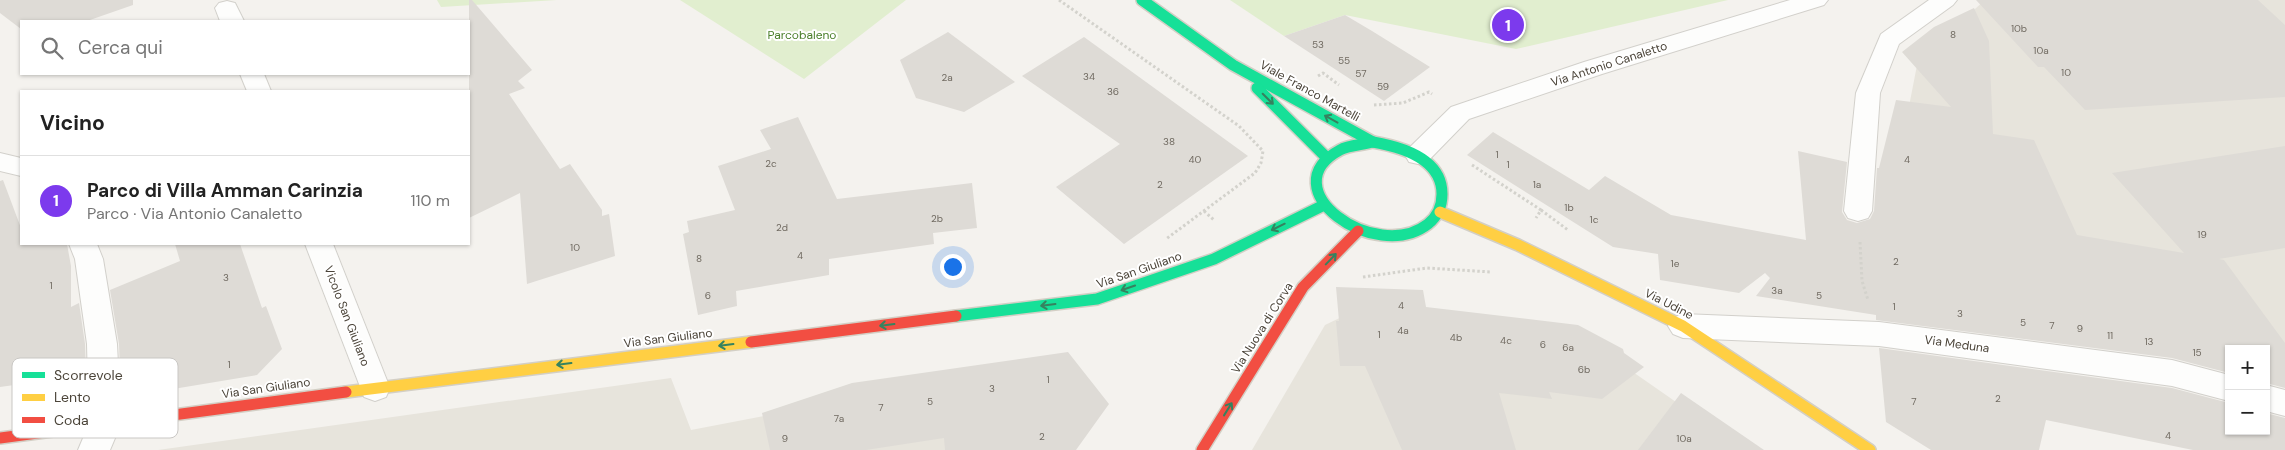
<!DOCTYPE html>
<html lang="it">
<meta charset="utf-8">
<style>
:root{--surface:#fff;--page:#f6f6f6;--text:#222;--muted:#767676;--line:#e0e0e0;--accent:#7c3aed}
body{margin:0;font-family:"DM Sans",sans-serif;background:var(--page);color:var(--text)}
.controls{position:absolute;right:15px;bottom:15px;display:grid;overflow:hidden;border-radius:0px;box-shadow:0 1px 4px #0004}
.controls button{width:45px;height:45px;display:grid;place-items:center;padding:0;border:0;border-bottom:1px solid var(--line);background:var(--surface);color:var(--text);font:25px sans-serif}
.you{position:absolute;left:952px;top:266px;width:18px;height:18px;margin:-12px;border:4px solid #fff;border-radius:50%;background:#1a73e8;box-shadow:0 0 0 8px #1a73e833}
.badge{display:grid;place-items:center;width:32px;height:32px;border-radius:50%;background:var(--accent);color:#fff;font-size:16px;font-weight:700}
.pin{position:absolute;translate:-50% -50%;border:2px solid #fff;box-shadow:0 1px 5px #0006}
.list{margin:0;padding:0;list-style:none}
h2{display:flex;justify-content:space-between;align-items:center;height:65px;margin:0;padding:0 20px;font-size:21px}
h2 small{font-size:16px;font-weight:400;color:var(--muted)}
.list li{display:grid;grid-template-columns:32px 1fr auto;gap:15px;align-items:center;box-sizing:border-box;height:90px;padding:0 20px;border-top:1px solid var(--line)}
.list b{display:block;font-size:19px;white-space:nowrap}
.list p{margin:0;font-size:16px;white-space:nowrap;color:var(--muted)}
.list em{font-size:16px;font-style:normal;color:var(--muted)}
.icon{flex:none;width:28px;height:28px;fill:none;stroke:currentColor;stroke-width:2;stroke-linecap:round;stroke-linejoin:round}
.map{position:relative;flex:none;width:2285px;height:450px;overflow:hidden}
.search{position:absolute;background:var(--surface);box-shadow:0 1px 4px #0004;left:20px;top:20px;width:450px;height:55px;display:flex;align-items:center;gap:12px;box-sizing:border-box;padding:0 18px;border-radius:0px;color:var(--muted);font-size:19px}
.panel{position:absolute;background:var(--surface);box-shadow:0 1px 4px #0004;left:20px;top:90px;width:450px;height:155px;border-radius:0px}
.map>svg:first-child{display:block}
.residential{fill:#e7e4dc}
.green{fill:#e1eecf}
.building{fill:#dedbd6}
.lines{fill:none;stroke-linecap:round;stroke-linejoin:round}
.street-casing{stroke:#d2d0cb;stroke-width:2}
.fast-casing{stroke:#d3cfc5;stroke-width:14}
.slow-casing{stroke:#d3cfc5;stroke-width:14}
.jam-casing{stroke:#d3cfc5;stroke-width:14}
.path{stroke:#d3d2cc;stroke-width:3;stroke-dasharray:2.5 2.5;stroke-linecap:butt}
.street{fill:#fdfdfc;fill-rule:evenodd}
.fast{stroke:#16e098;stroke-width:11}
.slow{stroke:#ffcf43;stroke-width:11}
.jam{stroke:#f24e42;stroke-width:11}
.oneway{stroke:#36825f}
.labels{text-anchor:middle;stroke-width:4;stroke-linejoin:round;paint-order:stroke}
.number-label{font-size:10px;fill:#706a61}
.park-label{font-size:12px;fill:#4a7f2a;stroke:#fff}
.street-label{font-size:12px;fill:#4b4439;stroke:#fff}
.key{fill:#fff;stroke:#c9c7c4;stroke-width:1}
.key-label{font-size:14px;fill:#4b4439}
</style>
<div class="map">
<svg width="2285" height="450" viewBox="0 0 2285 450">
<rect width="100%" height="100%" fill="#f4f2ee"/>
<g class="residential">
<path d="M1985,0H2285V378L2266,349L1885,230L1918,60Z"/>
<path d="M1350,313L1597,347L1745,450H1252L1325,325Z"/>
<path d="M1021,367L1056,450H158L671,378L691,430Z"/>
</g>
<g class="green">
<path d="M437,0H557L441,7Z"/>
<path d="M680,0H906L804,79Z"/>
<path d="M1230,0H1728L1516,49L1345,15L1284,36Z"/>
</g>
<g class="building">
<path d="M0,0H133V5L87,21H21V29L0,13Z"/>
<path d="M469,0H472L532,70L518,81L525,88L509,94L560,169L570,164L602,210V216L609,214L615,256L527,284L520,193L469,218Z"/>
<path d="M1976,0H2258L2285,25V97L2085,110L2044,67H2038Z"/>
<path d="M1974,8L1989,41L1993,134L2034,140L2077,235L2184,253L2112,173L2285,146V248L2219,259L2224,260L2285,343V388L2266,383V349H2229V373L2172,358L1876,320V315L1756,296L1770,278L1765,273L1739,293L1660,280L1658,254L1613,247L1467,155L1493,132L1589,190L1605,176L1671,215L1806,240L1798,151L1847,162L1842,212L1847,220L1857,223L1870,219L1874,211L1877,168H1879L1896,100L1951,107L1902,52L1934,27Z"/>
<path d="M1345,15L1372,31L1430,67L1384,101L1284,36Z"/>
<path d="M948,32L1015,82L964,112L916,98L900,60Z"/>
<path d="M1084,37L1248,156L1124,244L1056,187L1120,144L1022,76Z"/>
<path d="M798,117L837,199L972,183L977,228L933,233L934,244L829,259V275L736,291L737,306L698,315L683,234L689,232L687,221L735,210L718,166L771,149L760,130Z"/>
<path d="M3,180L21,228V244H67L71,266V307L79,303L85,344L86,375L0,387V181Z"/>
<path d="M175,244H240L262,308L266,306L282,349L257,375L131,396L126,369L120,370L119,344L110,290L180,261Z"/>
<path d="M1336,287L1423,290L1426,307L1578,325L1623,349L1624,353L1644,367L1602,399L1549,392L1552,399L1499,393L1516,450H1402L1365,366H1340L1336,321H1339Z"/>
<path d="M1879,348L2172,388L2229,403V431H2266V413L2285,418V450H2193L2046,420L2039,450H1931L1886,422Z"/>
<path d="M1068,352L1109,404L1076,450H945L944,438L866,450H770L762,413L852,383Z"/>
<path d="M1681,393L1764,450H1638Z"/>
</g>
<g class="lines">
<g class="street-casing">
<g id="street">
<path d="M1790,0H1828L1824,5L1602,74L1469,119L1427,162L1418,164L1409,162L1405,155L1409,148L1451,107L1584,62Z"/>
<path d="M1929,0H1957L1953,5L1899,44L1880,93L1872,211L1868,218L1858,221L1848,218L1844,211L1856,93L1881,34Z"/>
<path d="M227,1L235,3L244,21H220L215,8L219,3Z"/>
<path d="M240,74H264L271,91H247Z"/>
<path d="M0,153L21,158V176L0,171Z"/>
<path d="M69,244H97L103,259L117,344L121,424L110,450H78L89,424L87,344L75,259Z"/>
<path d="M305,244H333L390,388L386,397L375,401L364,397Z"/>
<path d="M1683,314L1879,322L2172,360L2229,375V401L2172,386L1879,346L1683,338L1673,334L1668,326L1673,318Z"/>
<path d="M2266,385L2285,390V416L2266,411Z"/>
</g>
</g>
<g class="fast-casing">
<g id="fast">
<path d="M1142,0L1233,65L1373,142"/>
<path d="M1257,88L1327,158"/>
<path d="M1373,142C1402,147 1442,159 1442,194C1442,206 1438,216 1428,224C1375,265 1269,188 1340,150C1349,145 1362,145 1373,142Z"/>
<path d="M956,316L1097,299L1214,259L1322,206"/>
</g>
</g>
<g class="slow-casing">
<g id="slow">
<path d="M1440,212L1518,245L1683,326L1870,450"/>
<path d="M346,392L751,342"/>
</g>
</g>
<g class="jam-casing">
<g id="jam">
<path d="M751,342L956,316"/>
<path d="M0,438L346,392"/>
<path d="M1202,450L1303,287L1358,231"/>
</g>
</g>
<g class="path">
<path d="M1059,0L1239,126L1263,151L1261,163L1255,173L1166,239"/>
<path d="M1318,76L1323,73L1339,85"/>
<path d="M1374,105L1403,103L1429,92L1432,94"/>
<path d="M1472,165L1541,210L1536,218"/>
<path d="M1541,210L1568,230"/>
<path d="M1204,211L1215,221"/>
<path d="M1860,242L1862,281L1868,300"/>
<path d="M1363,277L1427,268L1491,272"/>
</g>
<use href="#street" class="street"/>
<use href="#fast" class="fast"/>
<use href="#slow" class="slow"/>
<use href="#jam" class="jam"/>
</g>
<defs><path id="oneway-shaft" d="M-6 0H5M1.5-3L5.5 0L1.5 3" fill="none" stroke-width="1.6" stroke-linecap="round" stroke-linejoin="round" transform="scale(1.25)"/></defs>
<g class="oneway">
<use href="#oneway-shaft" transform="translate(1268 99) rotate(45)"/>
<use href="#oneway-shaft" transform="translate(1331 119) rotate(-151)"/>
<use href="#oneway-shaft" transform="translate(1278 227) rotate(154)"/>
<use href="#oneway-shaft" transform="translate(1331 259) rotate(-46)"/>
<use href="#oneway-shaft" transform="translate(1128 288) rotate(161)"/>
<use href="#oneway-shaft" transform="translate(1048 305) rotate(173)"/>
<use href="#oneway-shaft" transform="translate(887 325) rotate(173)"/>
<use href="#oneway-shaft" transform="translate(726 345) rotate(173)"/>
<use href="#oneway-shaft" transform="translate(564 364) rotate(173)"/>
<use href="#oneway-shaft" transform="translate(1228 409) rotate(-58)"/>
</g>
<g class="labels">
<g class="number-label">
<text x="2019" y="32">10b</text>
<text x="1953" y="38">8</text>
<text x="1318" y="48">53</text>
<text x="2041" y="54">10a</text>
<text x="1344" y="64">55</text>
<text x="2066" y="76">10</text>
<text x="1361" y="77">57</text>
<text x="1089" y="80">34</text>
<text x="947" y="81">2a</text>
<text x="1383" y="90">59</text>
<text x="1113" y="95">36</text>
<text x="1169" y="145">38</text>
<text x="1497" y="158">1</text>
<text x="1195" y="163">40</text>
<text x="1907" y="163">4</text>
<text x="771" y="167">2c</text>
<text x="1508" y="168">1</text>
<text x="1160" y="188">2</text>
<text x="1537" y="188">1a</text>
<text x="1569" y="211">1b</text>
<text x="937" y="222">2b</text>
<text x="1594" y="223">1c</text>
<text x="782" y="231">2d</text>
<text x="2202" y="238">19</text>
<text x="575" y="251">10</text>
<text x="800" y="259">4</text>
<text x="699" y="262">8</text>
<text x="1896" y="265">2</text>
<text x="1675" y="267">1e</text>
<text x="226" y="281">3</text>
<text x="51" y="289">1</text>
<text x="1777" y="294">3a</text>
<text x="708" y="299">6</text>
<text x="1819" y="299">5</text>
<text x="1401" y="309">4</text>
<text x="1894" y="310">1</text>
<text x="1960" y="317">3</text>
<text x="2023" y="326">5</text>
<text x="2052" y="329">7</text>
<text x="2080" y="332">9</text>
<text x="1403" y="334">4a</text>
<text x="1379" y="338">1</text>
<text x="2110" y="339">11</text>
<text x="1456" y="341">4b</text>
<text x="1506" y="344">4c</text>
<text x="2149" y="345">13</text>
<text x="1543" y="348">6</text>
<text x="1568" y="351">6a</text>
<text x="2197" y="356">15</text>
<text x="229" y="368">1</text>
<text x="1584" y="373">6b</text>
<text x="1048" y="383">1</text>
<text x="992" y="392">3</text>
<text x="1998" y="402">2</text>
<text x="930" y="405">5</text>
<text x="1914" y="405">7</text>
<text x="881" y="411">7</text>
<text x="839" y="422">7a</text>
<text x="2168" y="439">4</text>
<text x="1042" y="440">2</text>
<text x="785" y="442">9</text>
<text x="1684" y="442">10a</text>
</g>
<g class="park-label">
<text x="802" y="39">Parcobaleno</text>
</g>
<g class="street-label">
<text transform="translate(1609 64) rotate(-18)" y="4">Via Antonio Canaletto</text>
<text transform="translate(1310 91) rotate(29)" y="4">Viale Franco Martelli</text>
<text transform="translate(1139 270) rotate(-19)" y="4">Via San Giuliano</text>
<text transform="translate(1669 304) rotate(27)" y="4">Via Udine</text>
<text transform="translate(347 316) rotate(69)" y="4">Vicolo San Giuliano</text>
<text transform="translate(1262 328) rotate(-58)" y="4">Via Nuova di Corva</text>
<text transform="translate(668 338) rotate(-7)" y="4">Via San Giuliano</text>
<text transform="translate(1957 344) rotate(8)" y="4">Via Meduna</text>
<text transform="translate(266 388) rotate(-8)" y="4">Via San Giuliano</text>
</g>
</g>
<rect x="12" y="358" width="166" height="80" rx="8" class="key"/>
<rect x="22" y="372" width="23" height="6" fill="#16e098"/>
<rect x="22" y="394" width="23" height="7" fill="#ffcf43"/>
<rect x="22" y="417" width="23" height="6" fill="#f24e42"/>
<g class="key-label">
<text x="54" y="380">Scorrevole</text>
<text x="54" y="402">Lento</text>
<text x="54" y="425">Coda</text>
</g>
</svg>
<div class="controls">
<button>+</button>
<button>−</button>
</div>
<div class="you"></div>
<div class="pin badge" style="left:1508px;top:25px">1</div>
<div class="search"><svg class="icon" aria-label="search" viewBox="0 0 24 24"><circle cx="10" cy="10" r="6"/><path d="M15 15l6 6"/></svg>Cerca qui</div>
<section class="panel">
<h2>Vicino<small></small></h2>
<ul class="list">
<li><span class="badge">1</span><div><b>Parco di Villa Amman Carinzia</b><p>Parco · Via Antonio Canaletto</p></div><em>110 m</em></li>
</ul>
</section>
</div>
